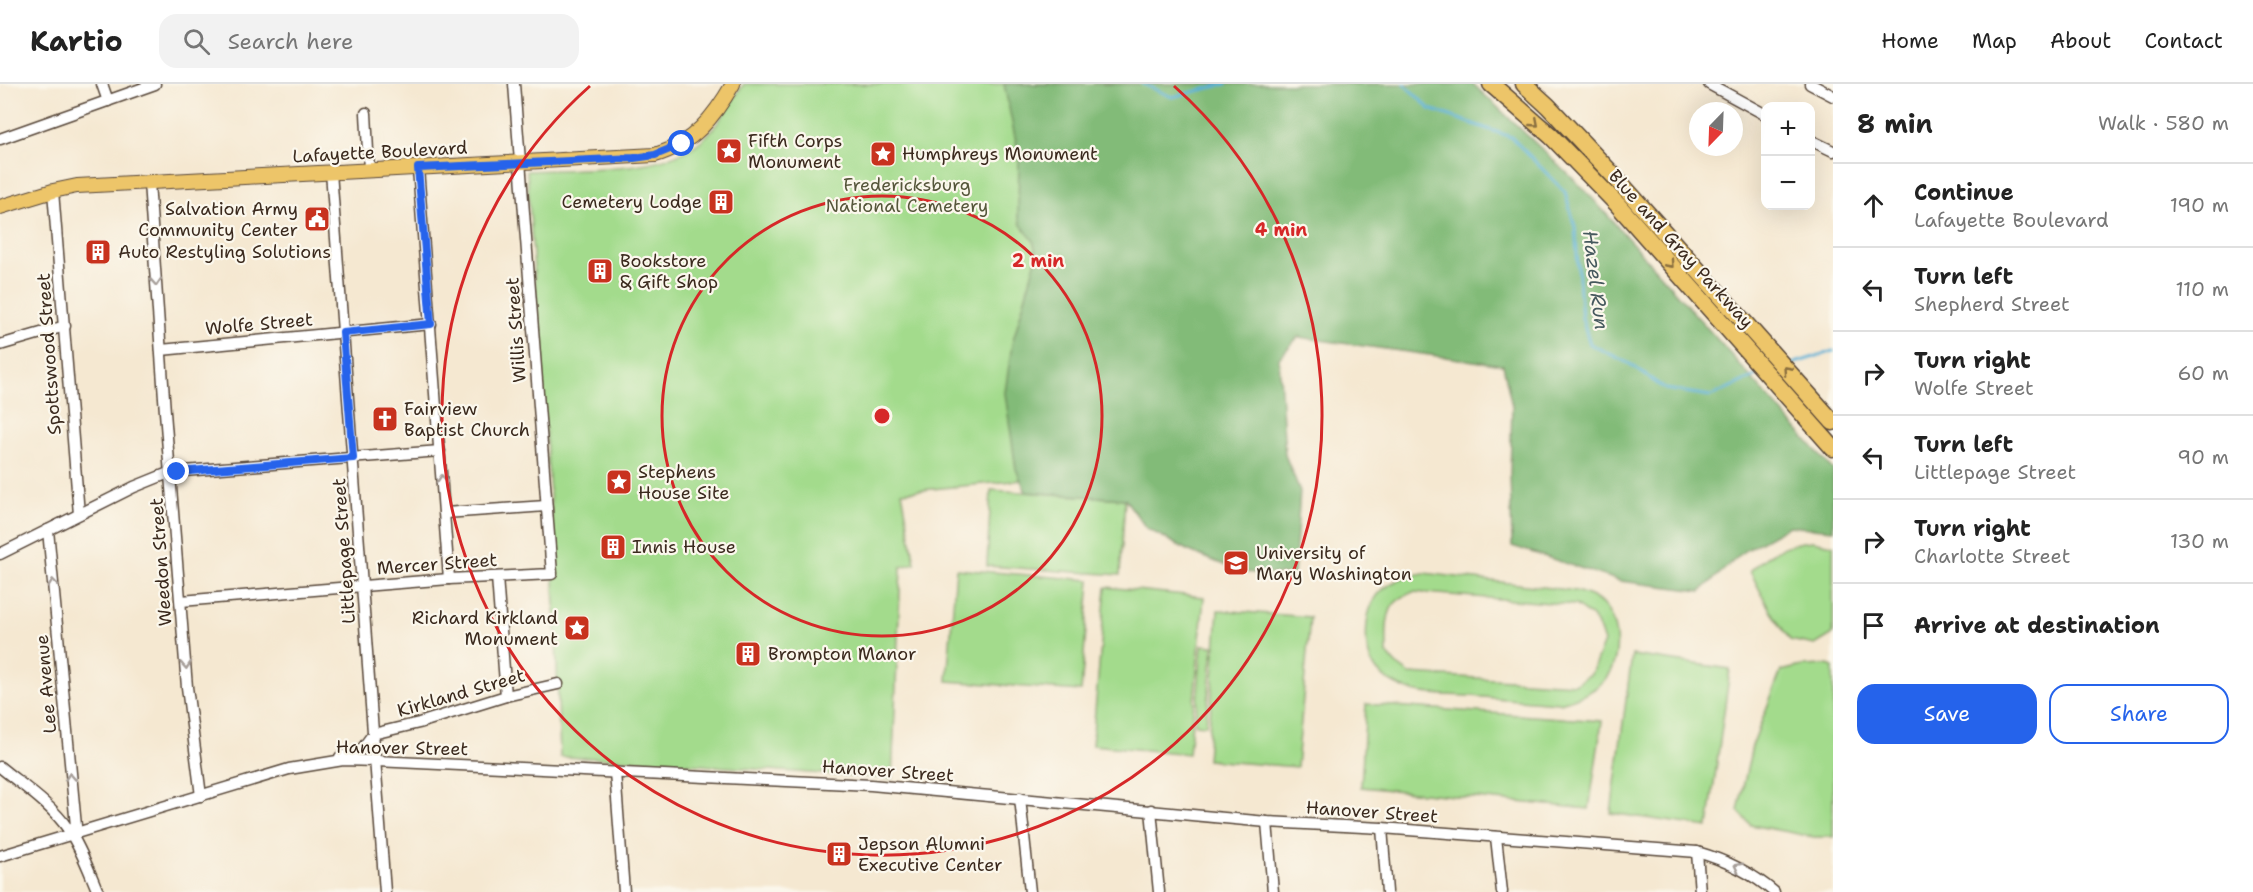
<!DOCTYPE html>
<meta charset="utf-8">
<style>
:root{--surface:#fff;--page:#f2f2f2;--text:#222;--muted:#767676;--line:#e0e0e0;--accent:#2563eb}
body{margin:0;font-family:"Shantell Sans",sans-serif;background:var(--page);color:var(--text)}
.controls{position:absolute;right:18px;top:18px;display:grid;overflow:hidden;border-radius:12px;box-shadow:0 6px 24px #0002}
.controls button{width:54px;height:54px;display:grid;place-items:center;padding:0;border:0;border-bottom:2px solid var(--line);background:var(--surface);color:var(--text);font:30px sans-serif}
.compass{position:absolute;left:1689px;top:18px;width:54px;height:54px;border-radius:50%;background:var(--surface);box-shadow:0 6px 24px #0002;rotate:203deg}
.stop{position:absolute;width:18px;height:18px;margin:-14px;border:4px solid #2563eb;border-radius:50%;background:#fff}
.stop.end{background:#2563eb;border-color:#fff;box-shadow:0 2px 6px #0008}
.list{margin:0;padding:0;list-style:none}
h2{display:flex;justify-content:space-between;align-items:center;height:78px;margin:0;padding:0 24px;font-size:26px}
h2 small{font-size:20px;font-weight:400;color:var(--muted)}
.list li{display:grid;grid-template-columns:39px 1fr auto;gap:18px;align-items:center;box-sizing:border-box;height:84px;padding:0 24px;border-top:2px solid var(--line)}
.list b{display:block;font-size:22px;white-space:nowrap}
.list p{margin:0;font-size:20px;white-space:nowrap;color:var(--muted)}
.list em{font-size:20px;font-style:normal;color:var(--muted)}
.actions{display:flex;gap:12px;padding:18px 24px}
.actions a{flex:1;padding:14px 0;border:2px solid var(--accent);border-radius:18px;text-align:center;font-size:21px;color:var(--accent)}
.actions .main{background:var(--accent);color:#fff}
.icon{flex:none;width:33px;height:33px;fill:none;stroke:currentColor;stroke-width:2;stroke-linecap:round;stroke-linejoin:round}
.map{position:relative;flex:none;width:1833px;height:808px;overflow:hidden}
header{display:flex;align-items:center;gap:36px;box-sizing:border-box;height:84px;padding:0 30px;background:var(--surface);border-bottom:2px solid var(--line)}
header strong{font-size:28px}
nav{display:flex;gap:33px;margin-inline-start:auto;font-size:21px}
.search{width:420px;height:54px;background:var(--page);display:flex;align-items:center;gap:15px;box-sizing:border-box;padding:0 21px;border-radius:18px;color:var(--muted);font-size:22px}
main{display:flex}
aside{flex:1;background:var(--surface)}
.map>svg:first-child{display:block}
.green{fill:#a3db8c;stroke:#6f8255;stroke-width:1.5;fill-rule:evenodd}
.forest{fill:#82bb78;stroke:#5e724b;stroke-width:1.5}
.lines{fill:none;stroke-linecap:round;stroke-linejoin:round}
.stream{stroke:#5ab1d6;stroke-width:3}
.minor-casing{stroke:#574639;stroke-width:13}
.major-casing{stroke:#574639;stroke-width:16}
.highway-casing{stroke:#574639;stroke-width:19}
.minor{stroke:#fff;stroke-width:10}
.major{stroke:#edc569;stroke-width:14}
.highway{stroke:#edc569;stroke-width:16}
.oneway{stroke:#8b7040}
.oneway2{stroke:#a79f9a}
.route{stroke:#2563eb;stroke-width:8}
.ring{fill:none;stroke:#d62828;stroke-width:3}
.labels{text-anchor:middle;stroke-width:4.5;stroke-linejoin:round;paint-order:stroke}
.poi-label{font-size:18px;fill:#3b2a1e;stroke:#fbf7ec;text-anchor:start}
.street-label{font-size:18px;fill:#3b2a1e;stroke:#fbf7ec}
.park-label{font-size:18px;fill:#55563a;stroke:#fbf7ec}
.water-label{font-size:20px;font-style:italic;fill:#46595e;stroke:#fbf7ec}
.centre{fill:#d62828;stroke:#fbf7ec;stroke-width:3}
.ring-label{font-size:18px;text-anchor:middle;font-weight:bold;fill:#d62828;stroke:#fbf7ec;stroke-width:4.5;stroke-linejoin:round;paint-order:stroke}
</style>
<header>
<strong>Kartio</strong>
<div class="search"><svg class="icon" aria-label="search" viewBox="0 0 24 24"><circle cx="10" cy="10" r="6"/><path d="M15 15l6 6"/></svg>Search here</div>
<nav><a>Home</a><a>Map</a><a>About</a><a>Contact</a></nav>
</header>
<main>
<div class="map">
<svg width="1833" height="808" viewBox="0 0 1833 808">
<rect width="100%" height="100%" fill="#fbf7ec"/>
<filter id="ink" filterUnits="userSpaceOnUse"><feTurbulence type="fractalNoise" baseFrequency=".0167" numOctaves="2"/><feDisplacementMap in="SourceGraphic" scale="12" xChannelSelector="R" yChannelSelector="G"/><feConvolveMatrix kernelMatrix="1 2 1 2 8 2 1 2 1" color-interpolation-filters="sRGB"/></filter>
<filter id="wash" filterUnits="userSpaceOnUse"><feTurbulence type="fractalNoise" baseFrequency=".008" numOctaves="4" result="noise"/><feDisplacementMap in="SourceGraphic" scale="24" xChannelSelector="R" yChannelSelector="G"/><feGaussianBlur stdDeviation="1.35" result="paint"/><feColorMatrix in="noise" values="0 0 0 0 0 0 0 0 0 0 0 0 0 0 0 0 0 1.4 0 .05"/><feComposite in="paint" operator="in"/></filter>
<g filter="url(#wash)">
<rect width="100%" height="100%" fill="#f5e8d1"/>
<g class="green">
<path d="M744,0H1226L1267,238L1033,395L902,408L915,479L901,483L892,695L618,675L560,673L552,437L527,87C578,84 663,90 702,56C720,41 730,18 744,0Z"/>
<path d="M991,406L1125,415L1120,491L987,482Z"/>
<path d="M1813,457L1833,461V550L1815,561L1790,556L1771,528L1750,487C1772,467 1784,459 1813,457Z"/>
<path d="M956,485L1090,496L1081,607L947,597Z"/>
<path d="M1424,489L1576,507C1582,509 1589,511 1594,514C1618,528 1623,569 1608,591C1598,607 1578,614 1560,619C1531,617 1502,615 1473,612C1454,611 1432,612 1413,607C1400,604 1383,595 1375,584C1364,570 1365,541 1370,525C1377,502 1402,492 1424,489ZM1413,508L1575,521L1592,533L1600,546L1604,558L1591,590L1575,600L1410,590L1396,580L1387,570C1387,555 1384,529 1396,518C1400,514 1408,511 1413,508Z"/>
<path d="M1106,503L1204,513L1189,670L1092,661Z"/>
<path d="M1218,526L1310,533L1297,683L1207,676Z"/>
<path d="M1202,561L1213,562L1206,641L1195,640Z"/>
<path d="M1632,571L1730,585L1708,743L1611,729Z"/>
<path d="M1827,581L1833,583V753H1814L1751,741L1738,727L1752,662L1781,587L1802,582Z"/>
<path d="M1366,620L1602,637L1589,725L1361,703Z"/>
</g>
<path class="forest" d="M1004,0H1473L1585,106L1833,386V446L1789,442L1744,467L1701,507L1620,497L1512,462L1510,389L1512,322L1503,281L1298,253L1279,274L1285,371L1300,407L1294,491L1241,488L1187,466L1146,444L1125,415L1026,408L1016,385L1005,309L1012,260L1037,172L1033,156L1021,141L1018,131L1019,72Z"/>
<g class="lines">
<g class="stream">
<path d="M1143,0L1172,13L1226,0"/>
<path d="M1404,0L1430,25L1511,53L1565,108L1575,143L1582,234L1590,260L1630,280L1665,305L1711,312L1759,290"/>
<path d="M1789,281L1833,267"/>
</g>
</g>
</g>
<g filter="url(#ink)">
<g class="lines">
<g class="minor-casing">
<g id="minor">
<path d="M102,0L108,17"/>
<path d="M1709,0L1766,31"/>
<path d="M1810,0L1833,12"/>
<path d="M366,29L369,86"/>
<path d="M0,55L155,0"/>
<path d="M1810,56L1833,67"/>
<path d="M418,84L449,495"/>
<path d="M331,88L385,808"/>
<path d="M149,98L165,328L187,603L201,712"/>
<path d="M53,107L79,430"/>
<path d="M0,261L65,242"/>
<path d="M161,266L431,240"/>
<path d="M445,429L546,422"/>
<path d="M48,446L76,742L72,751"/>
<path d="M0,470L134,403L171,388L440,367"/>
<path d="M497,493L506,612"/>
<path d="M181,517L449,495L552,490L514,0"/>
<path d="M340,673L362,665L373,650L419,639L506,612L558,600"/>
<path d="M0,683C23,702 51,720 68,745C81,764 89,787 98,808"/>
<path d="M615,688L624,808"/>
<path d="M1020,714L1030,808"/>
<path d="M1151,726L1159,808"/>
<path d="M1267,738L1273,808"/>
<path d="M1382,744L1387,808"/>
<path d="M1496,753L1502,808"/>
<path d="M1697,768L1700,808"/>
<path d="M0,772L289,685L343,676L376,677L871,701L1267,738L1382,744L1697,768C1725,776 1751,788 1774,808"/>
</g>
</g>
<g class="major-casing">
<path id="major" d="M0,123L53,107L77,102L655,71C693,60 714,33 733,0"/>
</g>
<g class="highway-casing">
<g id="highway">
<path d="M1491,0L1551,52L1617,120L1833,364"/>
<path d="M1524,0L1548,22L1615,93L1833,338"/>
</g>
</g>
<use href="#minor" class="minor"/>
<use href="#major" class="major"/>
<use href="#highway" class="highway"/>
</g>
<defs><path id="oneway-chevron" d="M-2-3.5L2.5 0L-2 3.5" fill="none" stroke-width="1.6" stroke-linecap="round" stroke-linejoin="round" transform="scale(1.5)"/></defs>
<g class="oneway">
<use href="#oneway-chevron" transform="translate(1535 39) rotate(41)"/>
<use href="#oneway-chevron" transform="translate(1670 180) rotate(48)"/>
<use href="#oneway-chevron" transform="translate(1787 286) rotate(-132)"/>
</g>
<g class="oneway2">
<use href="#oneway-chevron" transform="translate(156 198) rotate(86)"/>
<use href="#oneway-chevron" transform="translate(442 395) rotate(-94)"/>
<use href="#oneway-chevron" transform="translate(53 499) rotate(-96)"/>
<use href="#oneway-chevron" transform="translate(186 581) rotate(86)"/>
<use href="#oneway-chevron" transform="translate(70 693) rotate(-94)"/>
<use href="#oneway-chevron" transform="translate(1738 783) rotate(-153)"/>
</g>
</g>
<g class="lines" filter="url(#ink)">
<path class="route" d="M177,388L353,374L343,249L431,240L418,84L634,74L655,71L682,60"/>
</g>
<g class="ring">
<circle cx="882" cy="332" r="220"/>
<path d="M1174 2A440 440 0 1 1 590 2"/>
</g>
<defs>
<g id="sight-square" transform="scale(1.35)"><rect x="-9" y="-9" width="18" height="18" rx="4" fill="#c8321e" stroke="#fbf7ec"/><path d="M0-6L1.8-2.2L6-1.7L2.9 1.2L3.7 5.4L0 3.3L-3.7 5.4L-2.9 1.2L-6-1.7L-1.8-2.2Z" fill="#fff"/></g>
<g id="building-square" transform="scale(1.35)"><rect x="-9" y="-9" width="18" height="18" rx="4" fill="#c8321e" stroke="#fbf7ec"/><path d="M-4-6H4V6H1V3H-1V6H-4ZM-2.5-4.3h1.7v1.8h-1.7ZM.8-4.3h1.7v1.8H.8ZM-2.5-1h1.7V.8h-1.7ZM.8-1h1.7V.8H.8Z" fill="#fff"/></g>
<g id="civic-square" transform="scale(1.35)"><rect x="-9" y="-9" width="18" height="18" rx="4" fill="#c8321e" stroke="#fbf7ec"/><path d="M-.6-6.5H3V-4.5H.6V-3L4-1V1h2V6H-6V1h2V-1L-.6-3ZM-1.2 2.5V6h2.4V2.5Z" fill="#fff"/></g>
<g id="church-square" transform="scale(1.35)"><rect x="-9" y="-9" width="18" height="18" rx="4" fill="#c8321e" stroke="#fbf7ec"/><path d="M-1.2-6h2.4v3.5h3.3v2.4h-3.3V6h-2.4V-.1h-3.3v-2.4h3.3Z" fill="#fff"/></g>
<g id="university-square" transform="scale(1.35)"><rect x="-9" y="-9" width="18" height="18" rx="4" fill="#c8321e" stroke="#fbf7ec"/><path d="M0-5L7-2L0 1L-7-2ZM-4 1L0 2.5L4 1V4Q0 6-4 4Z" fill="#fff"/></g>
</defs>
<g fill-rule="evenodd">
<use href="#sight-square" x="729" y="67"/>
<use href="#sight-square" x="883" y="70"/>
<use href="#building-square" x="721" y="118"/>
<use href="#civic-square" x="317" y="135"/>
<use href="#building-square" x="98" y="168"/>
<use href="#building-square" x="600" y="187"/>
<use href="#church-square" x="385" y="335"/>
<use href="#sight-square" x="619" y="398"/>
<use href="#building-square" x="613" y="463"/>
<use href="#university-square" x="1236" y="479"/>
<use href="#sight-square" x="577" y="544"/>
<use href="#building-square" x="748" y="570"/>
<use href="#building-square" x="839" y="770"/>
</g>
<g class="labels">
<g class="poi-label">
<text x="748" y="63">Fifth Corps<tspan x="748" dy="21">Monument</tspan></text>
<text x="902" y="76">Humphreys Monument</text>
<text x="702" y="124" text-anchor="end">Cemetery Lodge</text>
<text x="298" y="131" text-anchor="end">Salvation Army<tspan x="298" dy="21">Community Center</tspan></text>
<text x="118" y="174">Auto Restyling Solutions</text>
<text x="620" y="183">Bookstore<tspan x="620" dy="21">&amp; Gift Shop</tspan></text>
<text x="404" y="331">Fairview<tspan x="404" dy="21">Baptist Church</tspan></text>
<text x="638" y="394">Stephens<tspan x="638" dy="21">House Site</tspan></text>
<text x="632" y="469">Innis House</text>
<text x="1256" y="475">University of<tspan x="1256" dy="21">Mary Washington</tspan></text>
<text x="558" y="540" text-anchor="end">Richard Kirkland<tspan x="558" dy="21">Monument</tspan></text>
<text x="768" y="576">Brompton Manor</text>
<text x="858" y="766">Jepson Alumni<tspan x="858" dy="21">Executive Center</tspan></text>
</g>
<g class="street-label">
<text transform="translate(380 68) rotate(-3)" y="6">Lafayette Boulevard</text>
<text transform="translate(1681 165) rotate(48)" y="6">Blue and Gray Parkway</text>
<text transform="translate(259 240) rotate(-5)" y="6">Wolfe Street</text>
<text transform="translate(516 246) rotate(-94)" y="6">Willis Street</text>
<text transform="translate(49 270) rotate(-94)" y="6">Spottswood Street</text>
<text transform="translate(344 467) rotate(-94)" y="6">Littlepage Street</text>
<text transform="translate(161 478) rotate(-94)" y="6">Weedon Street</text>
<text transform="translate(437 480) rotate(-4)" y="6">Mercer Street</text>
<text transform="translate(46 600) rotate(-95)" y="6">Lee Avenue</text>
<text transform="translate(461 609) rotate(-16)" y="6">Kirkland Street</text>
<text transform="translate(402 664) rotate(1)" y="6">Hanover Street</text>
<text transform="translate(888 687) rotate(4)" y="6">Hanover Street</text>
<text transform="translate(1372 728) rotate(4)" y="6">Hanover Street</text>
</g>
<g class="park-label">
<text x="907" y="107">Fredericksburg<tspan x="907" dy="21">National Cemetery</tspan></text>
</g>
<g class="water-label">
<text transform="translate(1596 196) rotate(83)" y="7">Hazel Run</text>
</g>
</g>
<circle cx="882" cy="332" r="9" class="centre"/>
<g class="ring-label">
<text x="1281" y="152">4 min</text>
<text x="1038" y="183">2 min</text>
</g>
</svg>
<div class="controls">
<button>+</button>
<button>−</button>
</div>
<svg class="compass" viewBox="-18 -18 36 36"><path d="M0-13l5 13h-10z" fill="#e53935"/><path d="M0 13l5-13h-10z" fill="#767676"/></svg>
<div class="stop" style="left:682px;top:60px"></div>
<div class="stop end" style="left:177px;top:388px"></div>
</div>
<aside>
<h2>8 min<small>Walk · 580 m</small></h2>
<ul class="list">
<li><svg class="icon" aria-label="ahead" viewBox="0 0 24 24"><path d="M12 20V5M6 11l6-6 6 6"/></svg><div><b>Continue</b><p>Lafayette Boulevard</p></div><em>190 m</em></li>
<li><svg class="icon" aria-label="left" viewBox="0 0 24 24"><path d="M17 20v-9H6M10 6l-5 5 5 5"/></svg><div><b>Turn left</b><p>Shepherd Street</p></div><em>110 m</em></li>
<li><svg class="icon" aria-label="right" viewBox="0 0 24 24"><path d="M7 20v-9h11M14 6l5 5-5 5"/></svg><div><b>Turn right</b><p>Wolfe Street</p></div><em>60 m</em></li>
<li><svg class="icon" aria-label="left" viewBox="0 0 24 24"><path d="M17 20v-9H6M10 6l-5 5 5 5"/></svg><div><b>Turn left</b><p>Littlepage Street</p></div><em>90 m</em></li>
<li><svg class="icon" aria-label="right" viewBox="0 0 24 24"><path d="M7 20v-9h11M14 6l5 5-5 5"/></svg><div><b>Turn right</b><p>Charlotte Street</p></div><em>130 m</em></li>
<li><svg class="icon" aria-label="arrive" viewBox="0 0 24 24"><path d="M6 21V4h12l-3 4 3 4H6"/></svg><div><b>Arrive at destination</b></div></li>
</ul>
<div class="actions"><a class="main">Save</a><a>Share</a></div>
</aside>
</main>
